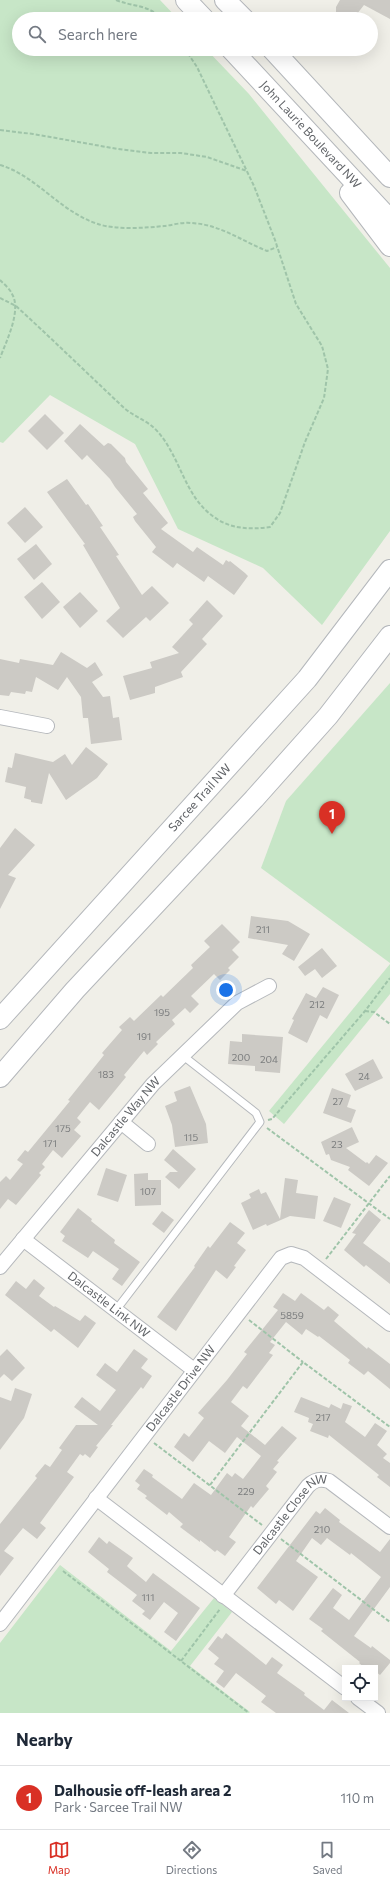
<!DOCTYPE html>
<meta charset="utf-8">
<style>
:root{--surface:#fff;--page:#f2f2f3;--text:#1f2937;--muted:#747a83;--line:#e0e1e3;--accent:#d93025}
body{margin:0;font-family:Commissioner,sans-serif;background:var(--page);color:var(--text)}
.controls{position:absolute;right:12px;bottom:12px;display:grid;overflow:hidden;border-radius:0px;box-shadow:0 4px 16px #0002}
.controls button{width:36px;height:36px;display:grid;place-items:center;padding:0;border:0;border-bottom:1px solid var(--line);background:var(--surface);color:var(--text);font:20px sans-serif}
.you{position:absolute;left:226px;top:990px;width:14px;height:14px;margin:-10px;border:3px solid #fff;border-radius:50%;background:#1a73e8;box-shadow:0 0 0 6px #1a73e833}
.badge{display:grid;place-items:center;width:26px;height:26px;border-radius:50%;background:var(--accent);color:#fff;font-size:13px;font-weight:700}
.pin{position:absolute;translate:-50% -33px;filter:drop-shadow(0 1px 2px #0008)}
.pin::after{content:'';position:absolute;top:21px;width:14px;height:12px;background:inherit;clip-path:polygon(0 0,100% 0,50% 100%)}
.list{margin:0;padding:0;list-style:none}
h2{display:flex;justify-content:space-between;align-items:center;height:52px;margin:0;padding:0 16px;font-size:17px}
h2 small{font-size:13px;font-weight:400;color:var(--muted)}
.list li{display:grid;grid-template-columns:26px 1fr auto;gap:12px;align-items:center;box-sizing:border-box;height:64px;padding:0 16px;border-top:1px solid var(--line)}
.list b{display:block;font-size:15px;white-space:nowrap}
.list p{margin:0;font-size:13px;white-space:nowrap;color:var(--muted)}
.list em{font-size:13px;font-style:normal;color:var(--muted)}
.icon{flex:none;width:22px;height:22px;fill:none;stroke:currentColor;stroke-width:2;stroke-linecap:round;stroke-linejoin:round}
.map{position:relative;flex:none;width:390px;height:1713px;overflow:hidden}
.search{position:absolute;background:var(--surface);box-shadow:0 4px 16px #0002;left:12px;right:12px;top:12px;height:44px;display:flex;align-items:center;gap:10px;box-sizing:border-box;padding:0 14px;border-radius:22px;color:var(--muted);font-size:15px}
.sheet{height:116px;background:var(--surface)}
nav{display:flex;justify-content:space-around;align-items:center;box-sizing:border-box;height:56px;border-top:1px solid var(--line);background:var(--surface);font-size:11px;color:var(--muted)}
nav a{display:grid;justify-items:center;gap:2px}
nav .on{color:var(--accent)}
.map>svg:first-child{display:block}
.green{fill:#c7e6c7}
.building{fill:#cccac5}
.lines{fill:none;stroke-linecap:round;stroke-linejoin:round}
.lane-casing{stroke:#b5b8bc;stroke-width:9}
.street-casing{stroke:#b5b8bc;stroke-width:16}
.secondary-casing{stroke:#b4b7bb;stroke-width:22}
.path{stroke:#9fc4a9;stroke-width:2;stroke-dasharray:4 2;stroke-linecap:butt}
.lane{stroke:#fff;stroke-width:7}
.street{stroke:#fff;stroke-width:14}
.secondary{stroke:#fff;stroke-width:20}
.labels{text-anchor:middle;stroke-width:3;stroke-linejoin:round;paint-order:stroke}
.number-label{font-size:10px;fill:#7b7d7e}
.street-label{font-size:12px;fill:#606367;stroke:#fff}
</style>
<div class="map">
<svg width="390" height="1713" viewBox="0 0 390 1713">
<rect width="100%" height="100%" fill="#f0efe8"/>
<g class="green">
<path d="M0,0H160L178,19H19V49H206L249,94L390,268V531L322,625L263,568L178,529L135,444L50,395L3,443L0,442Z"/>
<path d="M390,683V963L261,868L286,801Z"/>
<path d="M390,964V994L284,1124L269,1111Z"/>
<path d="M60,1565L171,1651L214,1598L232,1612L190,1666L250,1712L249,1713H0V1643Z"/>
</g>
<g class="building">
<path d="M340,0H390V19L364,5L353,19L348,16L341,17L336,14V7Z"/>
<path d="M45,414L64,433L47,450L28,431Z"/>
<path d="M80,424L104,446L108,443L111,444L125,458L126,462L148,489L143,493L168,523L161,529L193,552L197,547L223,565L226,560L229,562L230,561L245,573L248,576L234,595L208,576L204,582L177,563L173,568L152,552L156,547L135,521L133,517L137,514L115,487L110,479L87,455L82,460L64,441Z"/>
<path d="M67,479L86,505L88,504L103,526L100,527L119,555L116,556L142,595L152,586L169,603L150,621L146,617L123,638L106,621L120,608L83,545L85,544L47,492Z"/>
<path d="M25,507L43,527L25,543L7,523Z"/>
<path d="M36,544L52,564L34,580L17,559Z"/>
<path d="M42,582L60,602L42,619L24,597Z"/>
<path d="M80,592L98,611L80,628L63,607Z"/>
<path d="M207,600L223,616L202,639L207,644L181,672L183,677L155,687V693L130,700L123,676L152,668L150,662L179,653L172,647L193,624L189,620Z"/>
<path d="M61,652L87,668L95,662L103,675L92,682L103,697L110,696L113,718L119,717L122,740L91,744L88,718H83L81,697L67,677L58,690L36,677L32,692L26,691L25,694L11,692L9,696L0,695V659L19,663L20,659L53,665Z"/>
<path d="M86,747L108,764L97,778L66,800L49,773L42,804L31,802V800L24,798L26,787L5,782L8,767L12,768L15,753L53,762L65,754L72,765Z"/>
<path d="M15,828L35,845L8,875L16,878L0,909V848Z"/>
<path d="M251,916L288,921L310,934L294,961L282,954L288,945L248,938Z"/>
<path d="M222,924L240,942L232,950L239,957L228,968L230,970L220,980L214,974L191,996L199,1004L190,1013L185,1008L172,1020L175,1024L156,1042L158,1044L147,1055L144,1051L124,1075L126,1077L99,1110L90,1102L77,1118L81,1122L74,1130L81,1136L62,1158L53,1150L42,1164L45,1167L39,1173L41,1175L16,1205L8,1199L0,1209V1182L6,1176L10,1180L23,1164L17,1160L25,1150L28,1152L70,1101L68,1100L104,1055L102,1053L122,1030L119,1027L130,1017L134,1021L161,995L163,997L193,968L191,965L210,947L204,941Z"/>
<path d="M322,948L337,966L322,978L315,969L305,976L298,967Z"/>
<path d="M323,987L339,995L327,1019L320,1015L307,1043L288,1033L294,1020L292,1019L306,993L316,998Z"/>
<path d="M242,1034L283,1037L280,1073L255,1071V1066L228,1064L230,1041L242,1042Z"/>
<path d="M373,1059L383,1078L355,1091L345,1074Z"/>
<path d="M190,1086L206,1124L208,1143L175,1147L172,1125L165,1106L177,1101L174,1092Z"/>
<path d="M332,1088L351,1095L347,1107L356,1110L351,1123L323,1113Z"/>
<path d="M352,1127L359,1142L346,1148L366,1163L367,1162L369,1164L376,1155L388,1163L369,1186L348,1170L350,1167L331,1160L329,1154L326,1155L321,1142Z"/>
<path d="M173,1149L196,1169L179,1189L165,1177L170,1172H178L164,1160Z"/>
<path d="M106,1168L127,1175L118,1202L97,1195Z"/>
<path d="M148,1173V1180H161V1205L135,1206L134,1174Z"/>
<path d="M285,1178L298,1180L296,1193L318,1196L315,1219L290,1216L267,1226L266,1224L253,1230L241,1203L251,1198L249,1194L259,1189L261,1194L266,1192L280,1219Z"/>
<path d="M334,1197L351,1204L341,1228L323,1221Z"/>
<path d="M78,1208L92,1219L91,1221L115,1240L114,1243L140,1262L122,1286L112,1279L119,1269L93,1251L88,1258L62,1241L65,1236L60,1232Z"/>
<path d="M369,1210L381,1220L363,1243L390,1263V1284L366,1265L364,1267L344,1250L356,1234L352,1233Z"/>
<path d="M162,1211L174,1220L164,1233L152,1224Z"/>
<path d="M230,1222L245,1233L237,1243L246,1250L234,1266L236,1267L227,1279L216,1270L176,1331L157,1317L195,1267L194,1266L208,1246L210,1248Z"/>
<path d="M34,1279L45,1288L39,1296L54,1307L55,1306L80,1321L85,1315L96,1323L78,1348L54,1329L51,1332L5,1295L16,1281L26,1289Z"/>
<path d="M283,1293L295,1301L301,1293L324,1310L328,1306L339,1315L334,1321L367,1349L368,1347L390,1364V1389L368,1371L364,1375L348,1363L350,1360L319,1336L318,1337L306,1329L302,1335L286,1322L270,1342L275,1345L269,1353L273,1355L247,1389L243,1386L231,1402L249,1416L241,1426L265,1445L282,1426L297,1438L277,1461L279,1462L273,1469L277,1472L266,1486L269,1489L253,1508L251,1506L229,1537L236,1542L225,1556L217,1550L215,1552L200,1540V1542L180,1527L183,1524L169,1512L167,1515L145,1498L147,1496L137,1489L140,1485L135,1481L144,1469L153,1475L152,1477L182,1499L194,1483L211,1495L227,1473L232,1477L235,1473L243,1479L261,1456L237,1437L225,1453L209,1441L193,1462L174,1447L184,1433L189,1437L204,1418L198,1413L227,1380L247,1354L244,1352L278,1310L273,1307Z"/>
<path d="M7,1349L25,1368L12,1381L4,1374L0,1378V1356Z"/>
<path d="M134,1349L148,1359L141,1368L152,1376L143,1389L141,1387L111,1425H113L96,1446L98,1447L90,1458L85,1454L83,1456L80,1454L67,1472L74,1477L40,1523L46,1528L37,1539L23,1528L4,1551L14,1558L0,1576V1524L37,1478L35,1476L45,1464L50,1467L62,1450L59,1448L76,1425H98L74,1407L82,1397L100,1411L116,1390L96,1375L105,1363L117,1372Z"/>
<path d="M15,1388L32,1394L24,1418L0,1450V1397L11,1401Z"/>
<path d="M301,1397L329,1408L331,1404L341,1409L343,1403L352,1406L345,1422L365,1437L375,1423L387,1431L377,1445L387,1454L383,1458L390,1463V1487L377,1477L379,1475L329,1435L328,1438L310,1431L313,1424L308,1422L309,1418L294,1412Z"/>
<path d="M325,1508L340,1520L339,1522L380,1552L390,1539V1587L354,1636L371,1648L372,1646L390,1660V1663L380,1675L375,1671V1668H365L359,1663L360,1662L321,1631L323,1629L309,1619L333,1588L342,1595L333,1608L349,1620L381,1577L351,1553L350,1555L327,1538L321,1545L312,1538L296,1561L318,1577L293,1611L279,1600L276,1604L257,1588L316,1511L320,1514Z"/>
<path d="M99,1537L107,1544L109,1541L133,1558L127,1566L129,1568L146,1582L153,1573L200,1608L176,1641L164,1632L178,1613L164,1602L150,1620L142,1614L145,1611L132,1601L137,1595L107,1572L109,1569L88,1552Z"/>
<path d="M226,1633L266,1665L272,1657L283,1665L277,1673L305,1693L304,1695L324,1710L332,1700L349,1713H276L261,1702L266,1696L236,1673L224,1688L216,1682L224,1671L214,1664L219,1658L208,1649L218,1636L222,1639Z"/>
</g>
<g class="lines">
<g class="lane-casing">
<path id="lane" d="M116,1310L260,1122L256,1113L182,1055"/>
</g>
<g class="street-casing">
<g id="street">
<path d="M0,717L47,726"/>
<path d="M121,1122L148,1144"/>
<path id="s1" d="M23,1239L194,1370"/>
<path id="s2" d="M0,1267L153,1084L237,1003L269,986"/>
<path d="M96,1498L345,1688"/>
<path id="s3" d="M223,1596L308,1486C314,1480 320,1478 329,1481L390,1527"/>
<path id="s4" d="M0,1624L281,1258L291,1254L304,1258L390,1324"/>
<path d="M358,1698L378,1713"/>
</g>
</g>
<g class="secondary-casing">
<g id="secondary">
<path d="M186,0L204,19"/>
<path d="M225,0L244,19"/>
<path id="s5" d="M231,49L390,220"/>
<path d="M272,49L390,177"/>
<path d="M350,193L390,246"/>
<path id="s6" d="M0,1019L307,679L390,570"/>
<path d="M0,1077L75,990L254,799L328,716L390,636"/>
</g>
</g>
<g class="path">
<path d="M116,0C133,7 148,4 162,19"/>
<path d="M0,130L33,134L118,149L151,153H181L207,157L247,171"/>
<path d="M0,165C37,176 60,212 98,224C115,230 146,228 164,226C173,225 182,222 191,223C219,224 242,241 267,251L277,247"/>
<path d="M0,280C4,284 10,289 12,294C22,310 6,342 0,358"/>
<path d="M0,298L16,306C52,339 87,373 122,406C133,417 148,420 158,432C180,457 184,493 210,514C228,529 248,530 270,527L280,513L305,442L324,398L328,369L322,346L296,304L275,240L254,186L197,67L185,49"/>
<path d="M365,1011L374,1012L390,1024"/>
<path d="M268,1120L272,1119L365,1011L390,978"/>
<path d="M267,1128L390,1219"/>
<path d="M326,1259L390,1176"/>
<path d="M249,1320L303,1362"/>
<path d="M154,1443L262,1525"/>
<path d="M210,1485L303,1362L390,1427"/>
<path d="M281,1539L390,1622"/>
<path d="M63,1571L249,1713"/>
<path d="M181,1661L220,1609"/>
</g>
<use href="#lane" class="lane"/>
<use href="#street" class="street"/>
<use href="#secondary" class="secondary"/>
</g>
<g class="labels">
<g class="number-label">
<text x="263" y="933">211</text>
<text x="317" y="1008">212</text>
<text x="162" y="1016">195</text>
<text x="144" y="1040">191</text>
<text x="241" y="1061">200</text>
<text x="269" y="1063">204</text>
<text x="106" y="1078">183</text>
<text x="364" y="1080">24</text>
<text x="338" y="1105">27</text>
<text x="63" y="1132">175</text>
<text x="191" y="1141">115</text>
<text x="50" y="1147">171</text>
<text x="337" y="1148">23</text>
<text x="148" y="1195">107</text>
<text x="292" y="1319">5859</text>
<text x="323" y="1421">217</text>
<text x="246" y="1495">229</text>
<text x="322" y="1533">210</text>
<text x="148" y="1601">111</text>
</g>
<g class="street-label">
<text dy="4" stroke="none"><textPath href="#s5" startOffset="117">John Laurie Boulevard NW</textPath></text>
<text dy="4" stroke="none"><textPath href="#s6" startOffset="298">Sarcee Trail NW</textPath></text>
<text dy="4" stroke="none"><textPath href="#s2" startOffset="196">Dalcastle Way NW</textPath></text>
<text dy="4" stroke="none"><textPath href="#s1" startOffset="108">Dalcastle Link NW</textPath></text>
<text dy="4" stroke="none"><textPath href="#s4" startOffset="297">Dalcastle Drive NW</textPath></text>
<text dy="4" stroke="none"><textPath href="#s3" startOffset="107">Dalcastle Close NW</textPath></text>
</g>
</g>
</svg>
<div class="controls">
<button><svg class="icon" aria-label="locate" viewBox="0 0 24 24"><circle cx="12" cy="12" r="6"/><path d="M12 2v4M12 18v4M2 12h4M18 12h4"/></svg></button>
</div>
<div class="you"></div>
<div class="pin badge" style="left:332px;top:834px">1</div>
<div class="search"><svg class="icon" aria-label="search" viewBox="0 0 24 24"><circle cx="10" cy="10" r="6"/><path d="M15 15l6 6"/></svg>Search here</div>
</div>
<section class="sheet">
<h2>Nearby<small></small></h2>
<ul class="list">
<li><span class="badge">1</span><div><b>Dalhousie off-leash area 2</b><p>Park · Sarcee Trail NW</p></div><em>110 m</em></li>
</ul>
</section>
<nav>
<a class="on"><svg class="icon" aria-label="map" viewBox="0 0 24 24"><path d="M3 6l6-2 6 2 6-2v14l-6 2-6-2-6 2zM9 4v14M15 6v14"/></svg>Map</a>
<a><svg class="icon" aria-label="directions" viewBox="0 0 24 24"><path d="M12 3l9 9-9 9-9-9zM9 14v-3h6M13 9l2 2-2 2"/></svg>Directions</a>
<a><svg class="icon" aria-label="saved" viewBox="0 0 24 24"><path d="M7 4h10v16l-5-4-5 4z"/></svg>Saved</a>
</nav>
